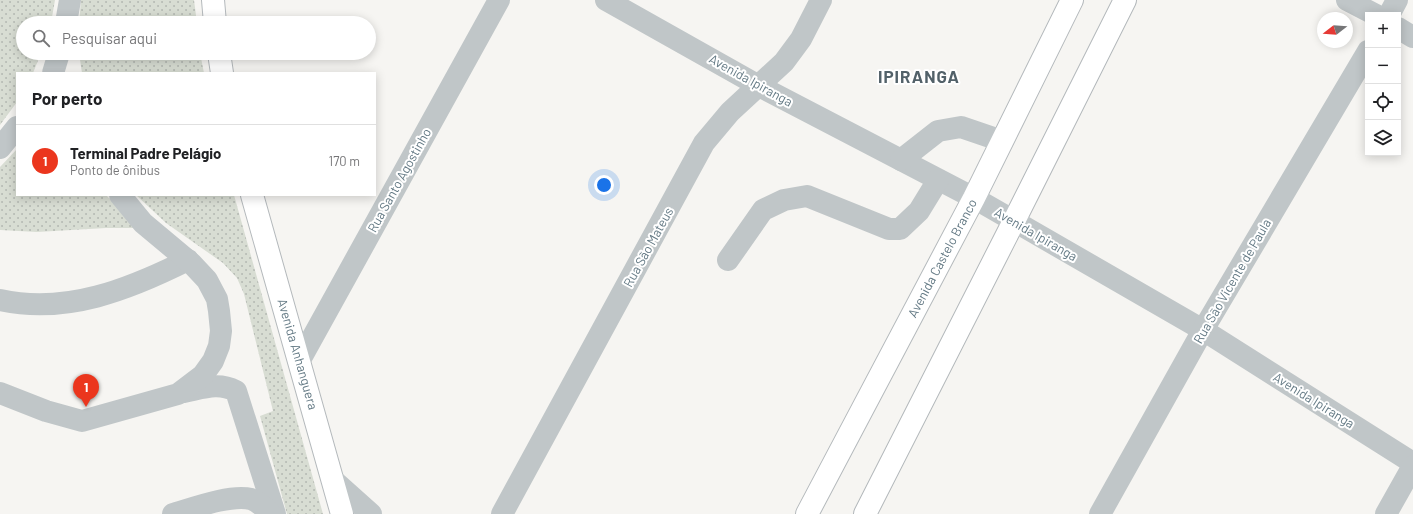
<!DOCTYPE html>
<html lang="pt">
<meta charset="utf-8">
<style>
:root{--surface:#fff;--page:#f2f2f2;--text:#202124;--muted:#757577;--line:#e0e0e0;--accent:#eb361d}
body{margin:0;font-family:Barlow,sans-serif;background:var(--page);color:var(--text)}
.controls{position:absolute;right:12px;top:12px;display:grid;overflow:hidden;border-radius:0px;box-shadow:0 2px 10px #0003}
.controls button{width:36px;height:36px;display:grid;place-items:center;padding:0;border:0;border-bottom:1px solid var(--line);background:var(--surface);color:var(--text);font:20px sans-serif}
.compass{position:absolute;left:1317px;top:12px;width:36px;height:36px;border-radius:50%;background:var(--surface);box-shadow:0 2px 10px #0003;rotate:253deg}
.you{position:absolute;left:604px;top:185px;width:14px;height:14px;margin:-10px;border:3px solid #fff;border-radius:50%;background:#1a73e8;box-shadow:0 0 0 6px #1a73e833}
.badge{display:grid;place-items:center;width:26px;height:26px;border-radius:50%;background:var(--accent);color:#fff;font-size:13px;font-weight:700}
.pin{position:absolute;translate:-50% -33px;filter:drop-shadow(0 1px 2px #0008)}
.pin::after{content:'';position:absolute;top:21px;width:14px;height:12px;background:inherit;clip-path:polygon(0 0,100% 0,50% 100%)}
.list{margin:0;padding:0;list-style:none}
h2{display:flex;justify-content:space-between;align-items:center;height:52px;margin:0;padding:0 16px;font-size:17px}
h2 small{font-size:13px;font-weight:400;color:var(--muted)}
.list li{display:grid;grid-template-columns:26px 1fr auto;gap:12px;align-items:center;box-sizing:border-box;height:72px;padding:0 16px;border-top:1px solid var(--line)}
.list b{display:block;font-size:15px;white-space:nowrap}
.list p{margin:0;font-size:13px;white-space:nowrap;color:var(--muted)}
.list em{font-size:13px;font-style:normal;color:var(--muted)}
.icon{flex:none;width:22px;height:22px;fill:none;stroke:currentColor;stroke-width:2;stroke-linecap:round;stroke-linejoin:round}
.map{position:relative;flex:none;width:1413px;height:514px;overflow:hidden}
.search{position:absolute;background:var(--surface);box-shadow:0 2px 10px #0003;left:16px;top:16px;width:360px;height:44px;display:flex;align-items:center;gap:10px;box-sizing:border-box;padding:0 14px;border-radius:22px;color:var(--muted);font-size:15px}
.panel{position:absolute;background:var(--surface);box-shadow:0 2px 10px #0003;left:16px;top:72px;width:360px;height:124px;border-radius:0px}
.map>svg:first-child{display:block}
.grass{fill:url(#grass-dots)}
.lines{fill:none;stroke-linecap:round;stroke-linejoin:round}
.major-casing{stroke:#b4b9bc;stroke-width:24}
.highway-casing{stroke:#b3b8bb;stroke-width:24}
.minor{stroke:#c0c6c8;stroke-width:22}
.major{stroke:#fff;stroke-width:22}
.highway{stroke:#fff;stroke-width:22}
.labels{text-anchor:middle;stroke-width:4;stroke-linejoin:round;paint-order:stroke}
.street-label{font-size:13px;fill:#637984;stroke:#fff}
.district-label{font-size:17px;font-weight:bold;letter-spacing:1px;fill:#526169;stroke:#fff}
</style>
<div class="map">
<svg width="1413" height="514" viewBox="0 0 1413 514">
<defs>
<pattern id="grass-dots" width="8" height="8" patternUnits="userSpaceOnUse"><rect width="8" height="8" fill="#d8ddd3"/><path d="M2 2h.1M6 6h.1" fill="none" stroke="#b3b8b1" stroke-width="1.8" stroke-linecap="round"/></pattern>
</defs>
<rect width="100%" height="100%" fill="#f6f5f2"/>
<g class="grass">
<path d="M0,0H55L51,23H23V53H41L33,73H17V102L0,125Z"/>
<path d="M81,0H194L197,23H79Z"/>
<path d="M79,53H200L204,73H82Z"/>
<path d="M17,149V195H106L137,228H106L37,232L0,230V167Z"/>
<path d="M136,195H234L323,514H287L260,416L273,411L244,294L237,278L223,263L166,223Z"/>
</g>
<g class="lines">
<g class="major-casing">
<g id="major">
<path d="M213,0L215,23"/>
<path d="M219,53L222,73"/>
<path d="M252,195L342,514"/>
<path d="M807,514L974,198L1072,0"/>
</g>
</g>
<g class="highway-casing">
<path id="highway" d="M865,514L1014,221L1125,0"/>
</g>
<g class="minor">
<path d="M606,0L759,86L974,198L1014,221L1203,330L1413,463"/>
<path d="M1347,0L1376,15"/>
<path d="M1389,15L1397,0"/>
<path d="M66,23L70,0"/>
<path d="M1398,28L1413,37"/>
<path d="M53,73L59,53"/>
<path d="M0,148L17,127"/>
<path d="M901,160L938,131L961,127L1002,141"/>
<path d="M728,260L763,210L784,200L807,196L889,229H900L919,211L938,180"/>
<path d="M0,300C66,315 130,289 188,260"/>
<path d="M300,360L499,0"/>
<path d="M184,392C204,388 218,382 236,391L275,514"/>
<path d="M0,393L46,411L82,421L178,394L203,375L213,361L219,346L221,331L219,311L217,299L207,280L192,264L143,223L120,195"/>
<path d="M333,480L371,514"/>
<path d="M173,514C193,508 231,494 251,499C259,502 265,508 271,514"/>
<path d="M502,514L704,143L730,112L784,62L801,39L821,0"/>
<path d="M1100,514L1203,330L1368,51"/>
<path d="M1386,514L1413,466"/>
</g>
<use href="#major" class="major"/>
<use href="#highway" class="highway"/>
</g>
<g class="labels">
<g class="street-label">
<text transform="translate(751 80) rotate(29)" y="5">Avenida Ipiranga</text>
<text transform="translate(399 180) rotate(-61)" y="5">Rua Santo Agostinho</text>
<text transform="translate(1036 234) rotate(30)" y="5">Avenida Ipiranga</text>
<text transform="translate(648 247) rotate(-61)" y="5">Rua São Mateus</text>
<text transform="translate(942 258) rotate(-62)" y="5">Avenida Castelo Branco</text>
<text transform="translate(1232 281) rotate(-60)" y="5">Rua São Vicente de Paula</text>
<text transform="translate(298 354) rotate(74)" y="5">Avenida Anhanguera</text>
<text transform="translate(1314 400) rotate(32)" y="5">Avenida Ipiranga</text>
</g>
<g class="district-label">
<text x="919" y="83">IPIRANGA</text>
</g>
</g>
</svg>
<div class="controls">
<button>+</button>
<button>−</button>
<button><svg class="icon" aria-label="locate" viewBox="0 0 24 24"><circle cx="12" cy="12" r="6"/><path d="M12 2v4M12 18v4M2 12h4M18 12h4"/></svg></button>
<button><svg class="icon" aria-label="layers" viewBox="0 0 24 24"><path d="M12 4l9 5-9 5-9-5zM3 14l9 5 9-5"/></svg></button>
</div>
<svg class="compass" viewBox="-18 -18 36 36"><path d="M0-13l5 13h-10z" fill="#e53935"/><path d="M0 13l5-13h-10z" fill="#757577"/></svg>
<div class="you"></div>
<div class="pin badge" style="left:86px;top:407px">1</div>
<div class="search"><svg class="icon" aria-label="search" viewBox="0 0 24 24"><circle cx="10" cy="10" r="6"/><path d="M15 15l6 6"/></svg>Pesquisar aqui</div>
<section class="panel">
<h2>Por perto<small></small></h2>
<ul class="list">
<li><span class="badge">1</span><div><b>Terminal Padre Pelágio</b><p>Ponto de ônibus</p></div><em>170 m</em></li>
</ul>
</section>
</div>
